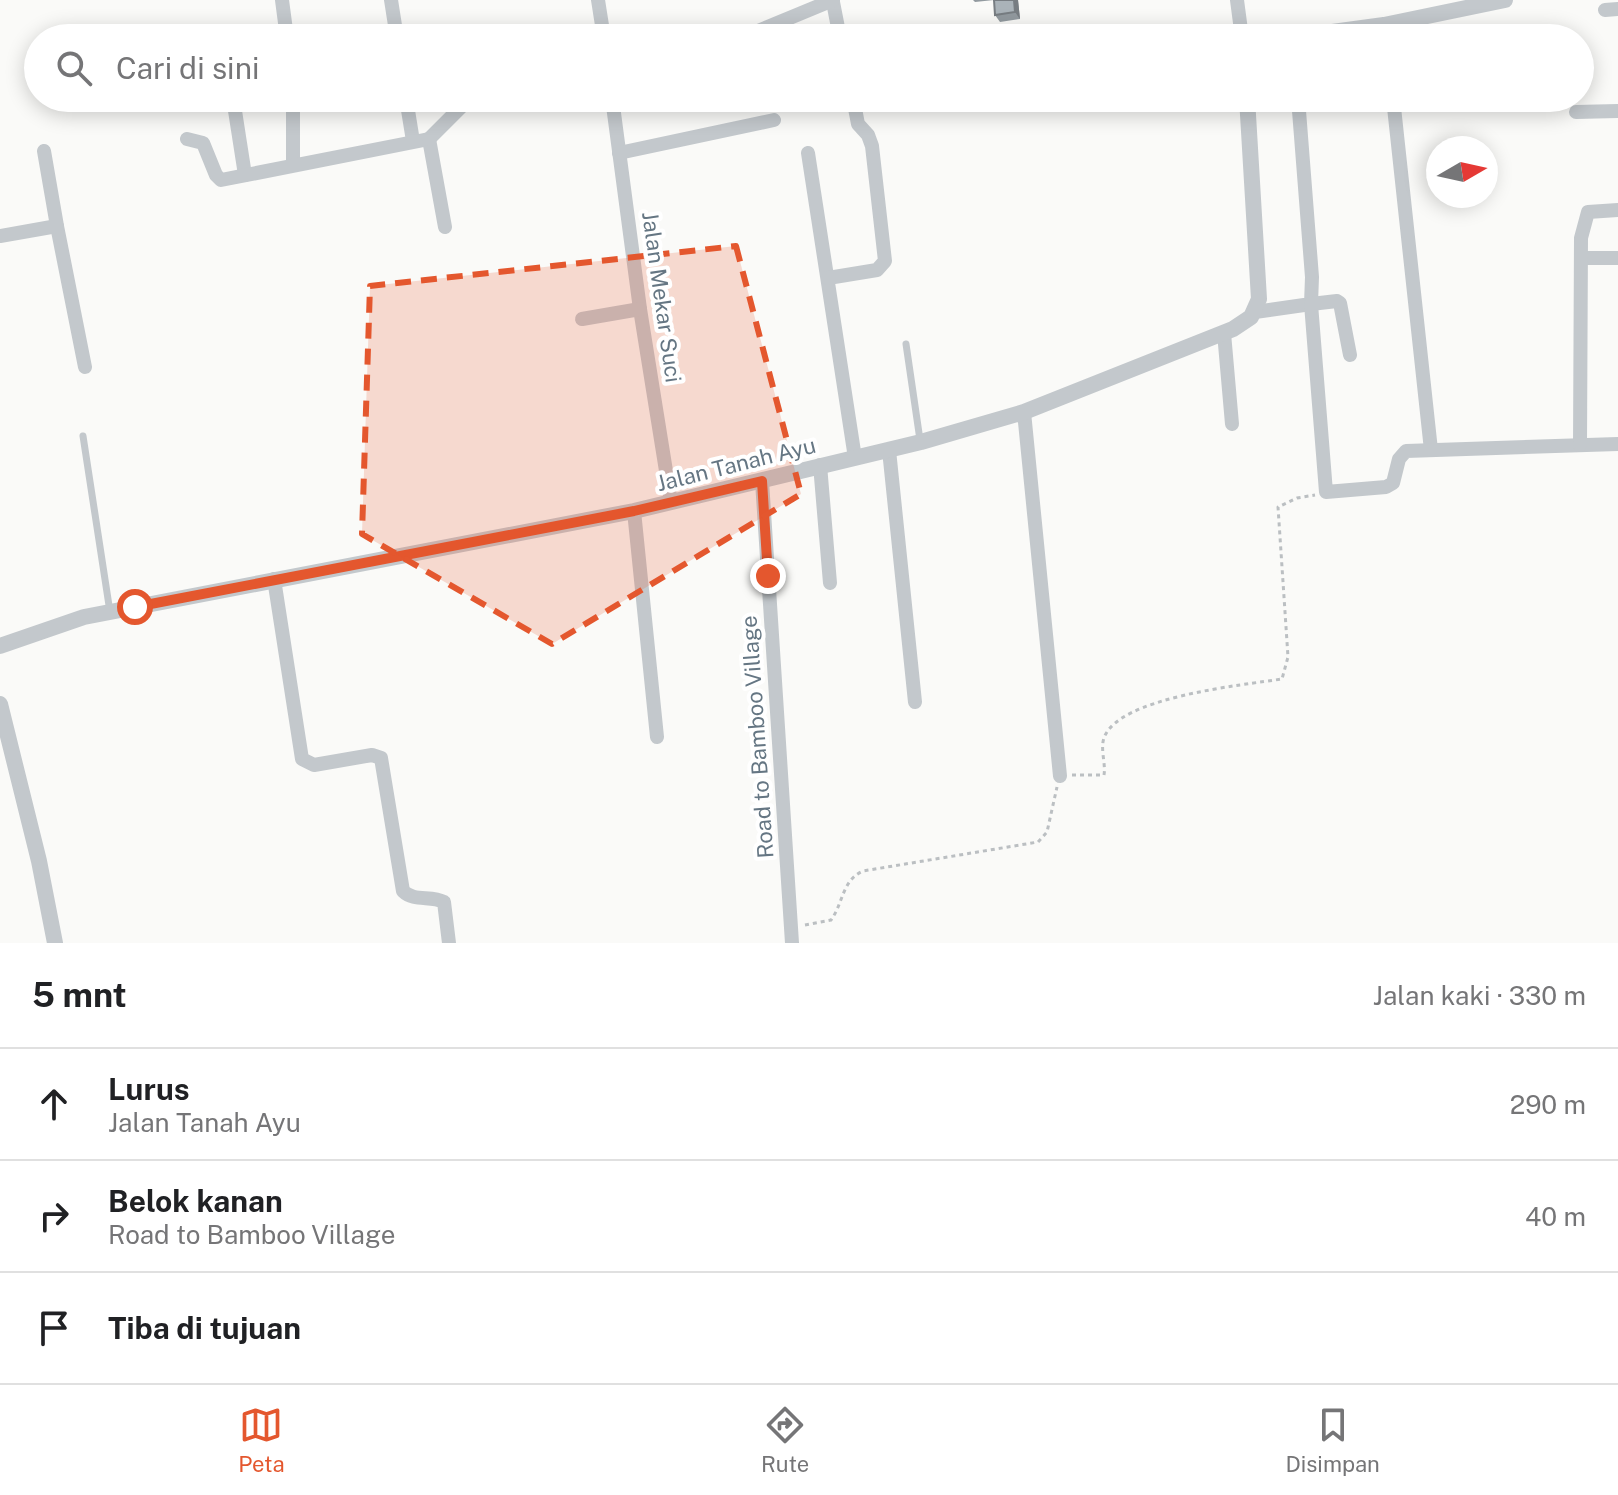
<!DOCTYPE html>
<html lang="id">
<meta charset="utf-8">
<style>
:root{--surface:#fff;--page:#f6f6f6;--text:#202124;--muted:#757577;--line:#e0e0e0;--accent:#e4572e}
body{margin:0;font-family:"Public Sans",sans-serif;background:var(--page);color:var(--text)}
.compass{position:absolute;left:1426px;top:136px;width:72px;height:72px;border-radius:50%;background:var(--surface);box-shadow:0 4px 20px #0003;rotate:81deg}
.stop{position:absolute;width:24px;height:24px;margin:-18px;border:6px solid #e4572e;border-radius:50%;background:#fff}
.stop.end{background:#e4572e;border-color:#fff;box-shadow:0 2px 8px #0008}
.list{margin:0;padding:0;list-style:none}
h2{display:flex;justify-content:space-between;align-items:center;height:104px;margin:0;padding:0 32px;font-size:34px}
h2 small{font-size:26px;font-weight:400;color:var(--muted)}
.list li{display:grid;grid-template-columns:52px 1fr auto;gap:24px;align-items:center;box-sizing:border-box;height:112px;padding:0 32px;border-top:2px solid var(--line)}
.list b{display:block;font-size:30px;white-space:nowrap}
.list p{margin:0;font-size:26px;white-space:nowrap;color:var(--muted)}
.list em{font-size:26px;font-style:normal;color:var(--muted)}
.icon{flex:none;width:44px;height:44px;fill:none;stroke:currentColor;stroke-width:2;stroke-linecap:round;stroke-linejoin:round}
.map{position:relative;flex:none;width:1618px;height:943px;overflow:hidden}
.search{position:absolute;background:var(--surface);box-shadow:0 4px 20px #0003;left:24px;right:24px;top:24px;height:88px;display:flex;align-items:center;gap:20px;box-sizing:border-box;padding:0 28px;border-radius:44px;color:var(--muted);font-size:30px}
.sheet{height:440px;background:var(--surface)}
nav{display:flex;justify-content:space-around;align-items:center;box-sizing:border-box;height:112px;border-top:2px solid var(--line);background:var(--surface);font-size:22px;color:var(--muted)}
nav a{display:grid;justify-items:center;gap:4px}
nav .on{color:var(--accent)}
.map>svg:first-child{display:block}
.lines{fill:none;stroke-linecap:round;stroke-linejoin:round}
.path{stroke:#bbbfc2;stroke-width:3;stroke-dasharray:4 4;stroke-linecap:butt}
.service{stroke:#c3c8cc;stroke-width:7}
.minor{stroke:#c3c8cc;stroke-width:14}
.tertiary{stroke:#c3c8cc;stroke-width:16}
.wall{fill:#929a9f}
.shaded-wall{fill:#777d82}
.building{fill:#aab3b9;stroke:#777d82;stroke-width:2}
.route{stroke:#e4572e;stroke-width:10}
.marked{fill:#e4572e;fill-opacity:0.2;stroke:#e4572e;stroke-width:6;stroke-dasharray:16 10;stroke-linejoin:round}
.labels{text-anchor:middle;stroke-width:8;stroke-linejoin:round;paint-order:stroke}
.street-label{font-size:22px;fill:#657683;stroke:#fff}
</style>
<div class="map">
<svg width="1618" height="943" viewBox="0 0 1618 943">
<rect width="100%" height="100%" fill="#fafaf8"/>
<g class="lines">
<g class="path">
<path d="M1072,775H1104C1106,764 1100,749 1104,738C1118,697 1243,685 1282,679L1288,657L1278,507L1297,498L1315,495"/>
<path d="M805,925L831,920C843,904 842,880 863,871L1038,842L1047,832L1057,787"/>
</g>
<g class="service">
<path d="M906,344L920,440"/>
<path d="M83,436L110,612"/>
</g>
<g class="minor">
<path d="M282,0L287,38"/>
<path d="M391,0L397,38"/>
<path d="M598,0L604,38"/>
<path d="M1237,0L1242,38"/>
<path d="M833,2L840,38"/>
<path d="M1605,10L1618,9"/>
<path d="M1384,25L1386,38"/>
<path d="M741,38L833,0"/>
<path d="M233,98L245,175"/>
<path d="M293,98V164"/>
<path d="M406,98L413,141"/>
<path d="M612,98L640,309L671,502"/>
<path d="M1393,98L1431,450"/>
<path d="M1576,112L1618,111"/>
<path d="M187,139L203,143L216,175L221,180L429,139L445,227"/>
<path d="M429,139L470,98"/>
<path d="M619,153L774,120"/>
<path d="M808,153L855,458"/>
<path d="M57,226L85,367"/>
<path d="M0,236L57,226L44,151"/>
<path d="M1582,258H1618"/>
<path d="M828,278L877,270L885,261L872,146L868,135L858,124L853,98"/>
<path d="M1255,312L1311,304L1312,277L1298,98"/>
<path d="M582,319L640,309"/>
<path d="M1224,333L1232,424"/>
<path d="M1350,355L1340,303L1337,301L1311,304L1326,492L1386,487L1393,483L1399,459L1406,451L1618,444"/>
<path d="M1024,412L1060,776"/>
<path d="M1580,445L1581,238L1588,212L1618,210"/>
<path d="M889,450L915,702"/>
<path d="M820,465L830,583"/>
<path d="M762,481L792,943"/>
<path d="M634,511L657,737"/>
<path d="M274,579L302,759L314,765L372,755L381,758L403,891C414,902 431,895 444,902L449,943"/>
</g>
<g class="tertiary">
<path d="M1288,38L1384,25L1505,0"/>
<path d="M0,646L84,617L634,511L921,442L1024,412L1233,329L1251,317L1259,299L1247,98"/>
<path d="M0,704L39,861L55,943"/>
</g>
</g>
<path class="wall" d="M973,0H1018L1020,19L1000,22L995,15L994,0L975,2Z"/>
<path class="shaded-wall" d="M1014,0H1018L1020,19L1015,12Z"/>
<path class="building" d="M994,0H1014L1015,12L995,15Z"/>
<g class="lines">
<path class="route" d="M135,607L634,511L762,481L768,576"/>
</g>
<path class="marked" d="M736,246L801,494L552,644L362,534L370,286Z"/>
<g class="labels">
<g class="street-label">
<text transform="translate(662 297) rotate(82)" y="8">Jalan Mekar Suci</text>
<text transform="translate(736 464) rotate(-14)" y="8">Jalan Tanah Ayu</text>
<text transform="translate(757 737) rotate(-94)" y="8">Road to Bamboo Village</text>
</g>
</g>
</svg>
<svg class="compass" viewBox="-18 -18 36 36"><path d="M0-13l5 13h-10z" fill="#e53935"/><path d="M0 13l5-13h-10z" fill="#757577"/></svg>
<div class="stop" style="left:135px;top:607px"></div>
<div class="stop end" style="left:768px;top:576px"></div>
<div class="search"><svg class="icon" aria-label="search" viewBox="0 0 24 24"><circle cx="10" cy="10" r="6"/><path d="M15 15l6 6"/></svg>Cari di sini</div>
</div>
<section class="sheet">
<h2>5 mnt<small>Jalan kaki · 330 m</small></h2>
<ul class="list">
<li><svg class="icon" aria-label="ahead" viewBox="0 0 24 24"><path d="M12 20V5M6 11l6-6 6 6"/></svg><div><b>Lurus</b><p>Jalan Tanah Ayu</p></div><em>290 m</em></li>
<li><svg class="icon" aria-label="right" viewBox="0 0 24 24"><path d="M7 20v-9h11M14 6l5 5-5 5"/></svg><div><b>Belok kanan</b><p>Road to Bamboo Village</p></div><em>40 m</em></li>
<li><svg class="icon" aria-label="arrive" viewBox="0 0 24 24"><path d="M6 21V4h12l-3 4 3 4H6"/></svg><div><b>Tiba di tujuan</b></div></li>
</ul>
</section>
<nav>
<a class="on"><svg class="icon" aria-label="map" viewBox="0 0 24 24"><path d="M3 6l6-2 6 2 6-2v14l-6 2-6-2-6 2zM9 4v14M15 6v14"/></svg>Peta</a>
<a><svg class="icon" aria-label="directions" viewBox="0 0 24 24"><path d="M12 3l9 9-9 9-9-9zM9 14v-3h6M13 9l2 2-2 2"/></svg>Rute</a>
<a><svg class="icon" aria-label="saved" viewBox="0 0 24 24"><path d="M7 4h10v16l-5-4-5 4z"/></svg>Disimpan</a>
</nav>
